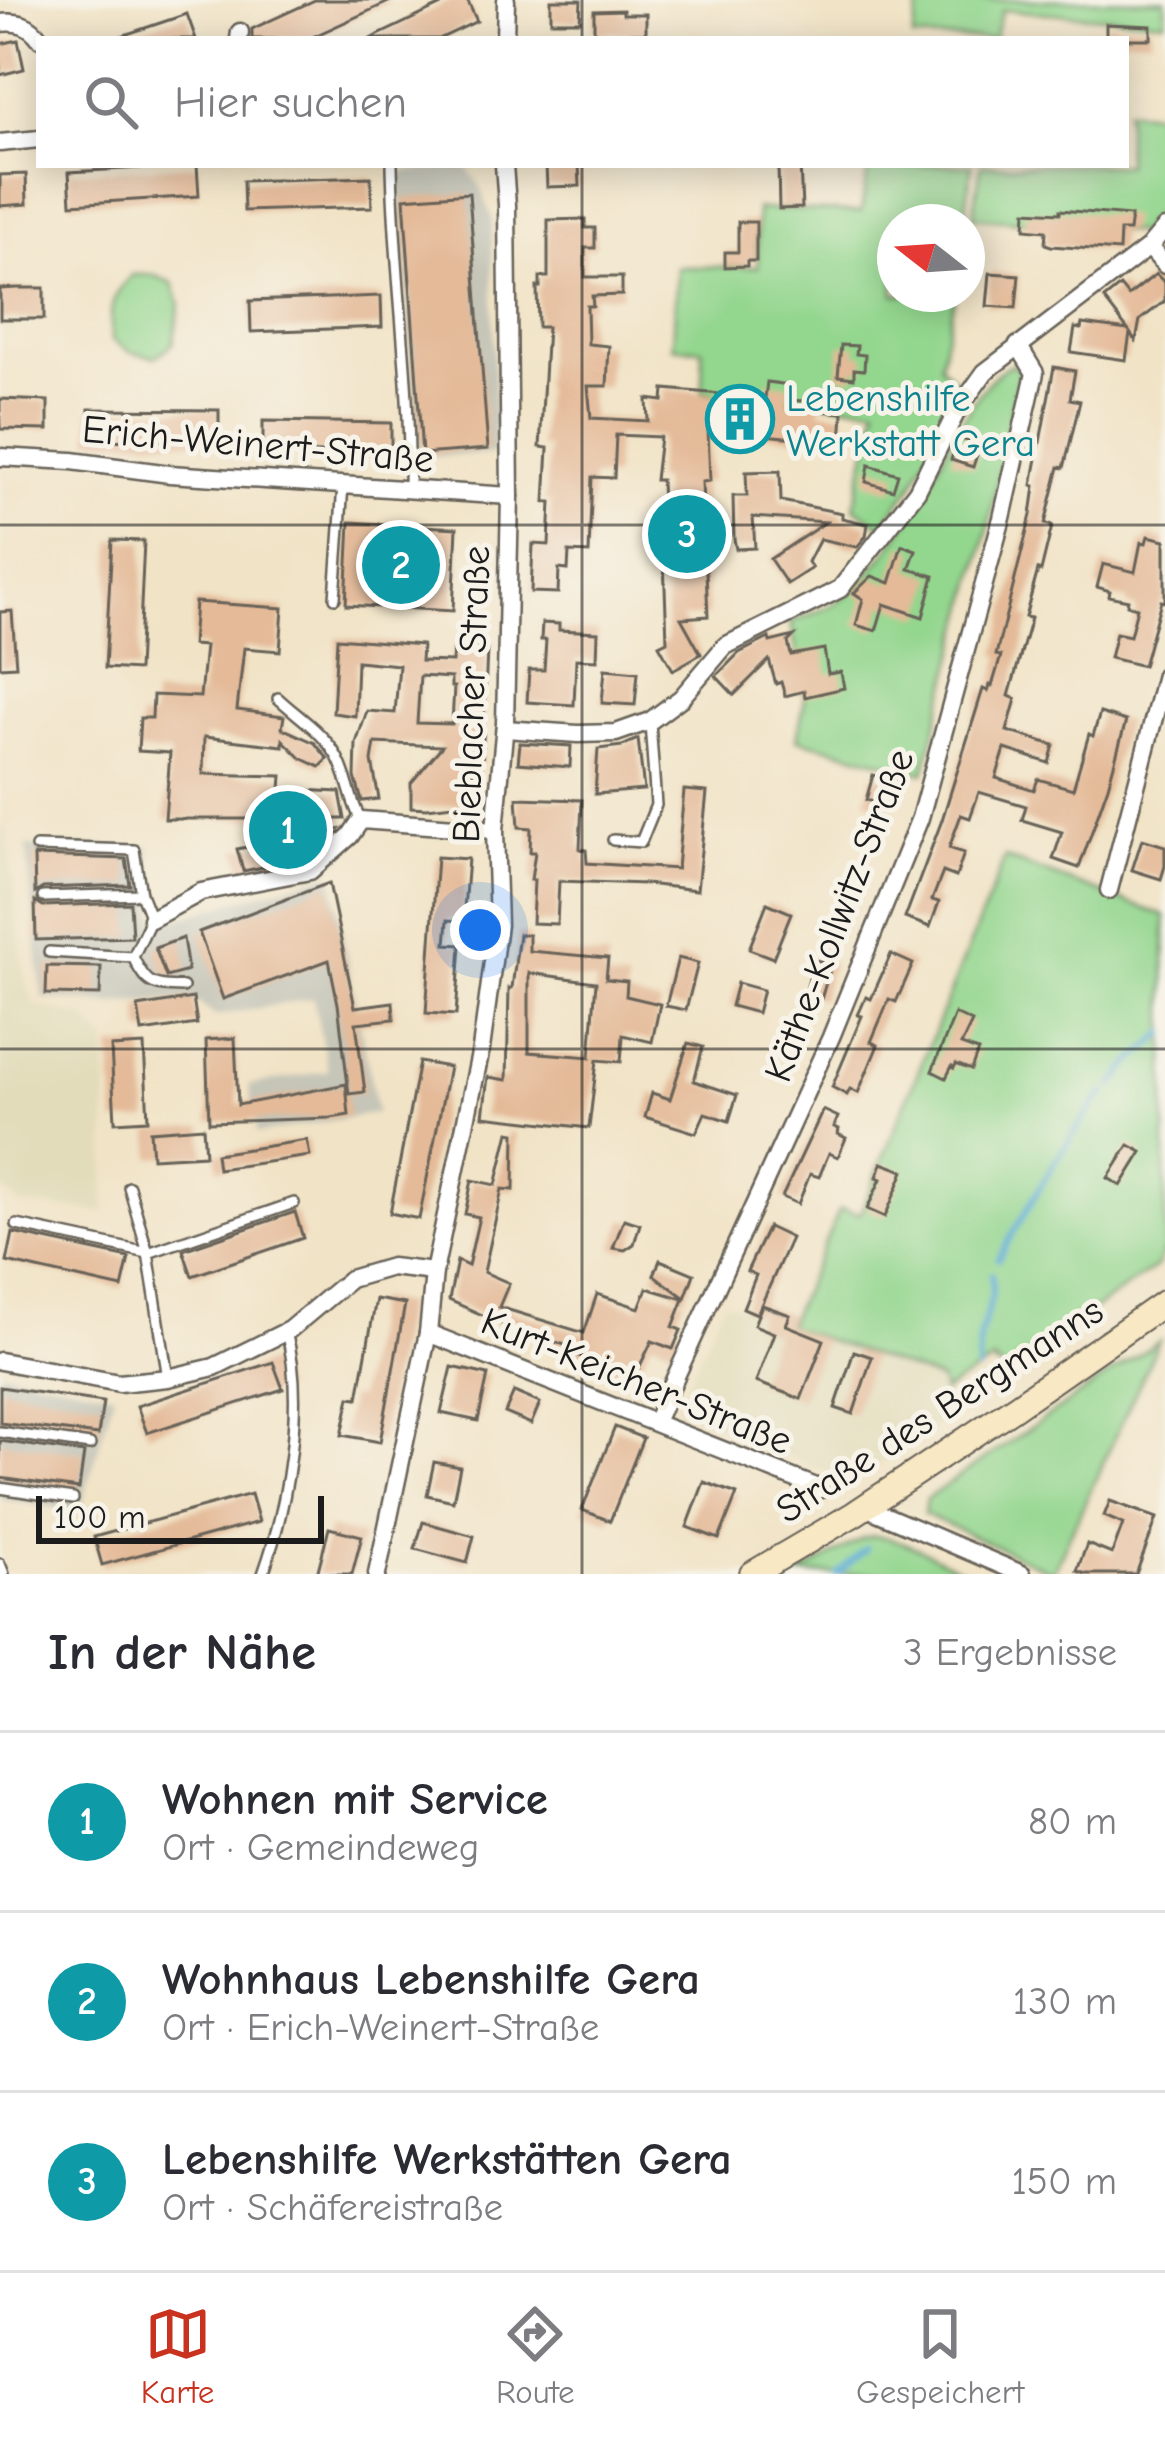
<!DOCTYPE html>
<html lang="de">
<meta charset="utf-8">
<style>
:root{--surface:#fff;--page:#f2f2f3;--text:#2b2b33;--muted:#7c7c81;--line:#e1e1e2;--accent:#c8321e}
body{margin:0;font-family:"Comic Neue",sans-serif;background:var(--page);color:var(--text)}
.compass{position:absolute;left:877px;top:204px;width:108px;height:108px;border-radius:50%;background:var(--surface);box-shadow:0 6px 30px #0003;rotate:287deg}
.scale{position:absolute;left:36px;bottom:30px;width:288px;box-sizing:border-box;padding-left:12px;border:6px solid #1c1c1c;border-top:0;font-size:33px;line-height:42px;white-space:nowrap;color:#1c1c1c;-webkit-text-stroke:9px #f7f3e8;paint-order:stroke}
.you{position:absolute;left:480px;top:930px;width:42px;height:42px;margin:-30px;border:9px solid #fff;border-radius:50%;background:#1a73e8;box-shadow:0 0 0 18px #1a73e833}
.badge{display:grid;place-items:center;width:78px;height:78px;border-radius:50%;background:var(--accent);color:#fff;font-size:39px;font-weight:700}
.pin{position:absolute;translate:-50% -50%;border:6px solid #fff;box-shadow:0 3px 12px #0006}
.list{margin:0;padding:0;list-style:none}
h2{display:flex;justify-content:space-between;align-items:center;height:156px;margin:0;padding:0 48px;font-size:51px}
h2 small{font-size:39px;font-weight:400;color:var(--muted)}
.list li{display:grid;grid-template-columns:78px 1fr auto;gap:36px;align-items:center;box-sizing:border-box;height:180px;padding:0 48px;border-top:3px solid var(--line)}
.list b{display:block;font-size:45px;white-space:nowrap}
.list p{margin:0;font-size:39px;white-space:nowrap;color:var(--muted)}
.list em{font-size:39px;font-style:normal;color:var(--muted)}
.icon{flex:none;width:66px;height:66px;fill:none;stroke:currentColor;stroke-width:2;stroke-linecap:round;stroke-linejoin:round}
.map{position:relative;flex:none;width:1165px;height:1574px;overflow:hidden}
.search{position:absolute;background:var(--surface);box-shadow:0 6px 30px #0003;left:36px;right:36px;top:36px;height:132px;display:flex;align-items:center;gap:30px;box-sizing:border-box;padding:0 42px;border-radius:0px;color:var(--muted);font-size:45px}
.sheet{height:696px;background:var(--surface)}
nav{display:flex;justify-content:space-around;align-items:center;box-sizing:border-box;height:168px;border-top:3px solid var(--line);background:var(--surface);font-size:33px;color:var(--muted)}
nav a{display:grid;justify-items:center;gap:6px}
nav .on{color:var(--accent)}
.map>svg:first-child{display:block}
.built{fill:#e2dcba}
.industrial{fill:#c5c5b8}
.green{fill:#93d68e;stroke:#587955;stroke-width:3}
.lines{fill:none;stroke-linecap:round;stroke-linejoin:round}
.stream{stroke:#57aad3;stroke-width:6}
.building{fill:#e4ba98;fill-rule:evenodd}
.service-casing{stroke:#676258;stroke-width:14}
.minor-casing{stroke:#676258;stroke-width:21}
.secondary-casing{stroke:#676258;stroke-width:28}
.service{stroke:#fff;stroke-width:9}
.minor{stroke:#fff;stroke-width:16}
.secondary{stroke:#f8e8c3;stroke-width:24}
.grid{fill:none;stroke:#1c1c1c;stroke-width:3;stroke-opacity:0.55}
.labels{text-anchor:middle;stroke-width:10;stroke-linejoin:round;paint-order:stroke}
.culture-label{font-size:39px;fill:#0d838f;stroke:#f7f3e8;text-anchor:start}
.street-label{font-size:39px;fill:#1c1c1c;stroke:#f7f3e8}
</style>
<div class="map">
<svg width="1165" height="1574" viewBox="0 0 1165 1574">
<rect width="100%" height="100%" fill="#f7f3e8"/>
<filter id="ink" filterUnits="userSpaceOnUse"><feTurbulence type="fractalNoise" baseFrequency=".00833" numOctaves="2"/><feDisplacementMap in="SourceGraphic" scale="24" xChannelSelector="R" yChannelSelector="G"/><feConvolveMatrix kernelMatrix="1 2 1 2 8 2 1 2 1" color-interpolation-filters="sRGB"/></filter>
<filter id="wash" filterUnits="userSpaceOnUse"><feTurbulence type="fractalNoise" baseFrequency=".004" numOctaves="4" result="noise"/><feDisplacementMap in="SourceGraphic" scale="48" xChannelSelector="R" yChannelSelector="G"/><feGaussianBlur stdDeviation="2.7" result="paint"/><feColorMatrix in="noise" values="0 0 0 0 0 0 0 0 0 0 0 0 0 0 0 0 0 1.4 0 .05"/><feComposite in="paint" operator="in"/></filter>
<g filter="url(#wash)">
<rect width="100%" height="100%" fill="#f1e3c6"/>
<g class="built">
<path d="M0,821L6,832L25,981L35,1005L84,1017L107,1043L105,1212L21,1205L0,1187Z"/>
<path d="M724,1301L941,1381L953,1412L853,1482L676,1409Z"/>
</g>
<g class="industrial">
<path d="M466,167L479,184L492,218L495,454L418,457L398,172Z"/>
<path d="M26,846H150L155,925L331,873L377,1113L257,1134L249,1085L328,1071L313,998L215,1016L192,998L114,1004L42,998Z"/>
<path d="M0,1371L114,1393L80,1512L0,1499Z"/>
</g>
<g class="green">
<path d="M920,0H1165V21L1002,10L994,39H913Z"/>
<path d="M1126,110L1165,114V206L1138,233L973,217L981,165H1126Z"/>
<path d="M869,165H972L964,222H895V294H955L940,365L960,385L912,486L882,526L854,507L877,407L703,392L702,349L673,347L677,267H758L757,209L861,212Z"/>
<path d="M132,275H152L173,283L180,304L173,344L155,357L130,352L112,340C109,311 110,296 132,275Z"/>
<path d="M1012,364L1019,371L988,529L924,773L797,739L805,699L791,622C810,614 836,607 850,593C876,567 901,535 919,503C940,466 974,380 1012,364Z"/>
<path d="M1005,858L1165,916V1249L1157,1266L1004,1372L998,1365L995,1366L994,1361L943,1392L940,1380L787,1326L840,1209L860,1214Z"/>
<path d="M1159,1341L1053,1572L924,1514L926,1499Z"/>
<path d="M873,1536C901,1536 944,1562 970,1574H799L862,1539Z"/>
</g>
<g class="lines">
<g class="stream">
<path d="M1114,1085L1129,1065L1165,1033"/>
<path d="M998,1259L1056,1160L1098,1099L1106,1093"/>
<path d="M978,1370L979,1340L992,1295V1274"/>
<path d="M838,1574L866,1549"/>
</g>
</g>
<g id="blocks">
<g class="building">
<path d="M315,0H393L308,39H252V29Z"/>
<path d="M452,0H467L477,21L439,39H370Z"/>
<path d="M551,0H581L580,21H551Z"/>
<path d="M623,10V14H646V33H594V11Z"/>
<path d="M187,14L196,39H121V36Z"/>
<path d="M1106,24L1151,26V39H1106Z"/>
<path d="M18,40L24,69L0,75V44Z"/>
<path d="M197,165L199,196L71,204L69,172Z"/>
<path d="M546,165H579L580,186L547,187Z"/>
<path d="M778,165H800L802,208L779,209Z"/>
<path d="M26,174L27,204L0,206V175Z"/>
<path d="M371,177L372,207L244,211L243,181Z"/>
<path d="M469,193L488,449L422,454L404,198Z"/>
<path d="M1060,210L1131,216L1129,231H1120L1119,251L1051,246L1045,244L1046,231L1025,229L1026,211L1060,213Z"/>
<path d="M585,219V228H595V248H585V277H622V295L592,296L593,306H587L588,344L609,346L607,386H588L591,418L648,421L647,399L663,401L664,389L765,398L767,382L790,385L788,400L821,402L820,411L843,413L841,442L708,430L710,481L702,482L708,616L681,618L701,654L673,670L659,645L667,641L661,480H655L660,437L616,435L614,478L592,477L589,553L569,552L568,570L559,569L558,593L531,592L533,544L549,545L551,502H545L548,448L540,447L547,327H538L537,287H540V277H548V220Z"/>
<path d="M738,222H756V261H747V266L725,267V252H738Z"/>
<path d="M990,273L1019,275L1016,308L987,306Z"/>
<path d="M1156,274L1165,283V301L1140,320L1136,341L1130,333L1126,360L1071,352L1075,328L1081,329L1082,324L1128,330L1104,299L1120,286L1128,296Z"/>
<path d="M17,288H44V319H0V289Z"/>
<path d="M381,296L382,327L251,332L250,301Z"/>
<path d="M841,345L857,346L856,354L865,355L864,370L854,369V378L838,376Z"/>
<path d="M1054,367L1075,371L1070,399L1080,401L1064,468L1059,467L1045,524L1052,526L1041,571L1038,570L1025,617L1031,618L1009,696L1016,699L1007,731L1054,745L1049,763L1005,749L996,778L1034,790L1038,779L1073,789L1089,734L1093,736L1100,713L1126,721L1108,786L1079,868L1053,859L1062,832L1022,820L1026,806L979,792L970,818L961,815L949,848L964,853L956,877L943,872L932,900L939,902L930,927L905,918L942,820L983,689L988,691L990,685L992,686L1001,656L996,655L1031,515L1035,486L1032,485Z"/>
<path d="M0,399L48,401V430L0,429Z"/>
<path d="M89,409L219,410V442L89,440Z"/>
<path d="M263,421L391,423V454L263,452Z"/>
<path d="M958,438L980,445L973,467L951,460Z"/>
<path d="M869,465L898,474L893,490L866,482Z"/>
<path d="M780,471L781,501L842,513V518L868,524L866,536L857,547L820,539L808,562L812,568L787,584L770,559L826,522L753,517L755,548L736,549L734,539L733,496H747L746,472Z"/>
<path d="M350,522L457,528L453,611L346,605Z"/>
<path d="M1148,536L1165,540V602L1161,601L1143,666L1110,658L1116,633L1130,636L1137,608L1127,605L1128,600L1109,596L1110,591L1097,587L1103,564L1135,572L1141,542L1146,543Z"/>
<path d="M112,540L144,541L138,670L105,668Z"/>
<path d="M902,545L916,550L909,569L934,576L923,617L884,604L876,631L856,625L863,599L854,593L872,576L890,583Z"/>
<path d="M195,602L283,608L280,651L244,648L237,710L284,716L282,728L315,743L328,759L320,767L301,758L283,740V746L204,737L203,774L282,776L281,789L340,792L345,819H165L170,753L138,751L140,718H152L153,695L200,697L205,646L192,645Z"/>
<path d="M12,611L16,666L0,667V612Z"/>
<path d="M542,623L559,624V630L598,632L597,660L576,659L574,705L527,702L529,670H544L546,640H541Z"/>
<path d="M794,636L788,642L791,655L824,649L828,674L841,672L844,688L805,697L804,691L785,696L781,682L776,684L769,660L734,695L716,676L739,653L769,638L770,642Z"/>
<path d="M337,638L422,645L421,661L452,662L453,648L487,649L482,766H473L471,803L427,808L411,807V783L442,746L375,743L372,761L379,799L362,801L355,777L356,743L367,711L395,713L399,665L357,661L355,716L333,713ZM420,676L451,678V687H454L452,724L417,723Z"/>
<path d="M605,669L638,672L635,705L602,703Z"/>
<path d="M638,739L644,790L595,794L598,749L622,746Z"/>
<path d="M520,743L571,746L570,767L518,763Z"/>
<path d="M873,775L894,781L887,806L866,800Z"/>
<path d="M684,790L707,792L697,890L646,884L559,881L557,924L532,923L534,880H531L535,852H530L531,828L519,827L517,798L582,800L580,849L586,850L587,863L677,869Z"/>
<path d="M337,830L304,859L243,871L237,849Z"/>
<path d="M1142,839L1165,846V866L1161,879L1132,870Z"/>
<path d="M34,856L126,859L130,885L43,888L35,893Z"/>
<path d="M437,857L468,859L463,921L448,920L446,944L461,945L456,1015L426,1013Z"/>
<path d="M329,883L355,1007L393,1002L394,1019L356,1023L365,1092L349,1094L338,1004L329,960L223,999L199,932Z"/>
<path d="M35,901L43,906L130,903L132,937L36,940Z"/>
<path d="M767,903L791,913L773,958L749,949Z"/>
<path d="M519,934L529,935V951L608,958L606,979L627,981L626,996L660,1004L652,1042L623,1035L621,1062L597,1060L589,1128L483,1116L488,1077L507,1080L509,988H512ZM529,973L596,982L590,1057L529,1052Z"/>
<path d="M183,938L188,971L166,977L155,948Z"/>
<path d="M891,954L913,964L896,1002L889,999L871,1042L878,1045L858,1093L850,1089L847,1095L832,1087L862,1016L858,1015L866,997L871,999Z"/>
<path d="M678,958L698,963L686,1010L666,1006Z"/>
<path d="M814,960L832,963L821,999L805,994Z"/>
<path d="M47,966L101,967L100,995L46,994Z"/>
<path d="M737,983L763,990L757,1013L731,1006Z"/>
<path d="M193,998L197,1024L142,1032L138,1007Z"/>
<path d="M955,1014L972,1022L961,1045L978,1051L971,1070L956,1064L954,1068L952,1066L946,1078L932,1071Z"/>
<path d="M235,1038L238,1105L346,1084L349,1115L331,1118L209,1122L206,1040Z"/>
<path d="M688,1043L703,1047L694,1081L737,1095L729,1121L705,1113L696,1133L645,1117L652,1093L670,1099Z"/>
<path d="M144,1045L148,1120L115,1122L111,1047Z"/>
<path d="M419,1062L449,1067L419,1219L390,1213Z"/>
<path d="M823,1110L838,1117L834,1127L839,1129L838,1134L846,1138L838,1157L829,1153L819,1177L810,1174L798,1204L782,1197Z"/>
<path d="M203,1127L205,1155L152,1158L150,1131Z"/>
<path d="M509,1132L515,1133L514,1190L502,1189L484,1272L509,1283L499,1307L584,1333L597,1294L639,1308L647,1288L684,1299L673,1327L681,1330L673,1349L652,1341L634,1378L576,1355L578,1349L514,1329L449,1300L457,1261L468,1266L479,1217L465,1214L472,1180L496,1185Z"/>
<path d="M307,1140L310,1156L218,1169L216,1154Z"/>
<path d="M1129,1145L1142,1152L1121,1186L1108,1178Z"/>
<path d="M882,1163L904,1171L885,1217L867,1209L881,1179L877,1177Z"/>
<path d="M295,1212L303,1238L192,1276L183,1250Z"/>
<path d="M624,1219L640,1224L634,1244L625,1250L613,1248Z"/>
<path d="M768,1227L791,1238L757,1314L743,1308L756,1275L747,1271Z"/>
<path d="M13,1233L129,1258L122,1288L7,1262Z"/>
<path d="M660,1260L694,1274L685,1298L654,1275Z"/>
<path d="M376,1299L405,1304L380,1442L342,1435L350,1397L358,1398Z"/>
<path d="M762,1305L790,1315L786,1325L824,1340L801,1399L756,1382L774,1333L754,1325Z"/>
<path d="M854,1351L872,1357L853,1414L835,1408Z"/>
<path d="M273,1362L283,1389L147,1433L137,1406Z"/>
<path d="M452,1367L488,1375L478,1421L441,1413Z"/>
<path d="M0,1387L103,1402L98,1435L0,1423Z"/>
<path d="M514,1392L540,1403L531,1424L505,1413Z"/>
<path d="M615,1427L643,1438L610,1521L582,1510Z"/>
<path d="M0,1441L84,1453L79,1489L0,1478Z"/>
<path d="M434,1462L460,1467L453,1501L427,1495Z"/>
<path d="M704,1482L737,1494L719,1539L687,1527Z"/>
<path d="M251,1494L259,1522L102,1565L94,1537Z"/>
<path d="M1110,1501L1157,1518L1136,1574H1086L1077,1571L1087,1544L1112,1554L1123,1524L1104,1516Z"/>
<path d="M423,1522L474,1536L467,1563L415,1549Z"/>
<path d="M329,1528L362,1536L352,1574H317Z"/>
</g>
</g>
</g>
<g filter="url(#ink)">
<use href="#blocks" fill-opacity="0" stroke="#676258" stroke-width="3"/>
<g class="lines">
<g class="service-casing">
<g id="service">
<path d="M392,165C394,273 411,381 409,489"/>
<path d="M335,598L343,485"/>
<path d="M278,698C297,716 322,731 336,755C348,775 349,799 361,820"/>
<path d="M613,840L641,842L656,805L650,723"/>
<path d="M36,847L134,850L141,894L151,919L133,957"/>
<path d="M43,897L141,894"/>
<path d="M49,952L133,957"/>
<path d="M133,957C147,986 152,986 183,987"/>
<path d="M17,1225L148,1253L129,1187"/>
<path d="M168,1378L148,1253L294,1203"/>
<path d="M0,1432L90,1445"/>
<path d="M0,1488L73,1499"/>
<path d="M0,1564L4,1574"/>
<path d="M263,1574C287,1507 306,1401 286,1332"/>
</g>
</g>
<g class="minor-casing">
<g id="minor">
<path d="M0,23C17,21 30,24 40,39"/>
<path d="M239,39L240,32"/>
<path d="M505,39L506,0"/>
<path d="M0,143L39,139"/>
<path d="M1149,247L1165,265"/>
<path d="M0,457L72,461L170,474L510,496"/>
<path d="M505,729L578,734L616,733L650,721L681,698L725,646L840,589L917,491L957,411L985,372L1149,247L1165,228"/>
<path d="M1109,890L1165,675"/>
<path d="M151,919L201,892L310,871L350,836L361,820L495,830"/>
<path d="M428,1333L821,1489"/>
<path d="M0,1361L119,1383L168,1378L214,1367L289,1330L350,1279L391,1267L434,1272"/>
<path d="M655,1422L831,1037L920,818L1002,518L1035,373L1018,345"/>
<path d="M865,1507L1022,1574"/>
<path d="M377,1574L428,1333L434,1272L481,1049L498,925L495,830L505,723L510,496L507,205L504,165"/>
</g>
</g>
<g class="secondary-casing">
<path id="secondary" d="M752,1574L854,1514L1015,1407L1165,1302"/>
</g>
<use href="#service" class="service"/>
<use href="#minor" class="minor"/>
<use href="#secondary" class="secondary"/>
</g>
</g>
<path class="grid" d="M582,0V39M582,165V1574M0,525H1165M0,1049H1165"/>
<defs>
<g id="building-ring" transform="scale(3.45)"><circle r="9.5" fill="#f7f3e8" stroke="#0f9aa8" stroke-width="1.5"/><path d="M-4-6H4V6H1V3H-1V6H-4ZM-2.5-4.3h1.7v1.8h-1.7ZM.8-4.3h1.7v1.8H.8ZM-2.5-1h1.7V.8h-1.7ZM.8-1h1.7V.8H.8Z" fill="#0f9aa8"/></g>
</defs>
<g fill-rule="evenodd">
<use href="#building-ring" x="740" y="419"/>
</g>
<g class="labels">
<g class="culture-label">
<text x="786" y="411">Lebenshilfe<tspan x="786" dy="45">Werkstatt Gera</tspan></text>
</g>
<g class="street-label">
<text transform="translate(258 443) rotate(5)" y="14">Erich-Weinert-Straße</text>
<text transform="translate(470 694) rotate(-88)" y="14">Bieblacher Straße</text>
<text transform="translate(838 915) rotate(-69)" y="14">Käthe-Kollwitz-Straße</text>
<text transform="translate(637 1380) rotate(22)" y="14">Kurt-Keicher-Straße</text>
<text transform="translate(939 1409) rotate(-33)" y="14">Straße des Bergmanns</text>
</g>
</g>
</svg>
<svg class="compass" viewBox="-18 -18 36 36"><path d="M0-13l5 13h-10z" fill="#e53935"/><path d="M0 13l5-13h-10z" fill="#7c7c81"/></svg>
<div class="scale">100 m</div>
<div class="you"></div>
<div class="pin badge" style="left:288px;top:830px;background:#0f9aa8">1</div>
<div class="pin badge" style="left:401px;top:565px;background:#0f9aa8">2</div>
<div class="pin badge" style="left:687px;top:534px;background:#0f9aa8">3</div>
<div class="search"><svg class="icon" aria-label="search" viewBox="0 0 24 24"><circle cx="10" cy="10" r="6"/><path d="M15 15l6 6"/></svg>Hier suchen</div>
</div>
<section class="sheet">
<h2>In der Nähe<small>3 Ergebnisse</small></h2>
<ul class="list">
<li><span class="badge" style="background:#0f9aa8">1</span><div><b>Wohnen mit Service</b><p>Ort · Gemeindeweg</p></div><em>80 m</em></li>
<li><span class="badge" style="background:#0f9aa8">2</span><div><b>Wohnhaus Lebenshilfe Gera</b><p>Ort · Erich-Weinert-Straße</p></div><em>130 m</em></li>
<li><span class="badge" style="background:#0f9aa8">3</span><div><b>Lebenshilfe Werkstätten Gera</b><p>Ort · Schäfereistraße</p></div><em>150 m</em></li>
</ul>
</section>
<nav>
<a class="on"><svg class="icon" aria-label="map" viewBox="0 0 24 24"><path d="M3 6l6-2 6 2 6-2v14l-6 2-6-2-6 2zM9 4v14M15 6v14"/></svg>Karte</a>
<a><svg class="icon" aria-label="directions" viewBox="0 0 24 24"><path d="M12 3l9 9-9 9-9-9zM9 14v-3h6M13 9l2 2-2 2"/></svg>Route</a>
<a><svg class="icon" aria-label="saved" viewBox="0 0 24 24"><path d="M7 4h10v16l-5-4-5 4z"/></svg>Gespeichert</a>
</nav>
